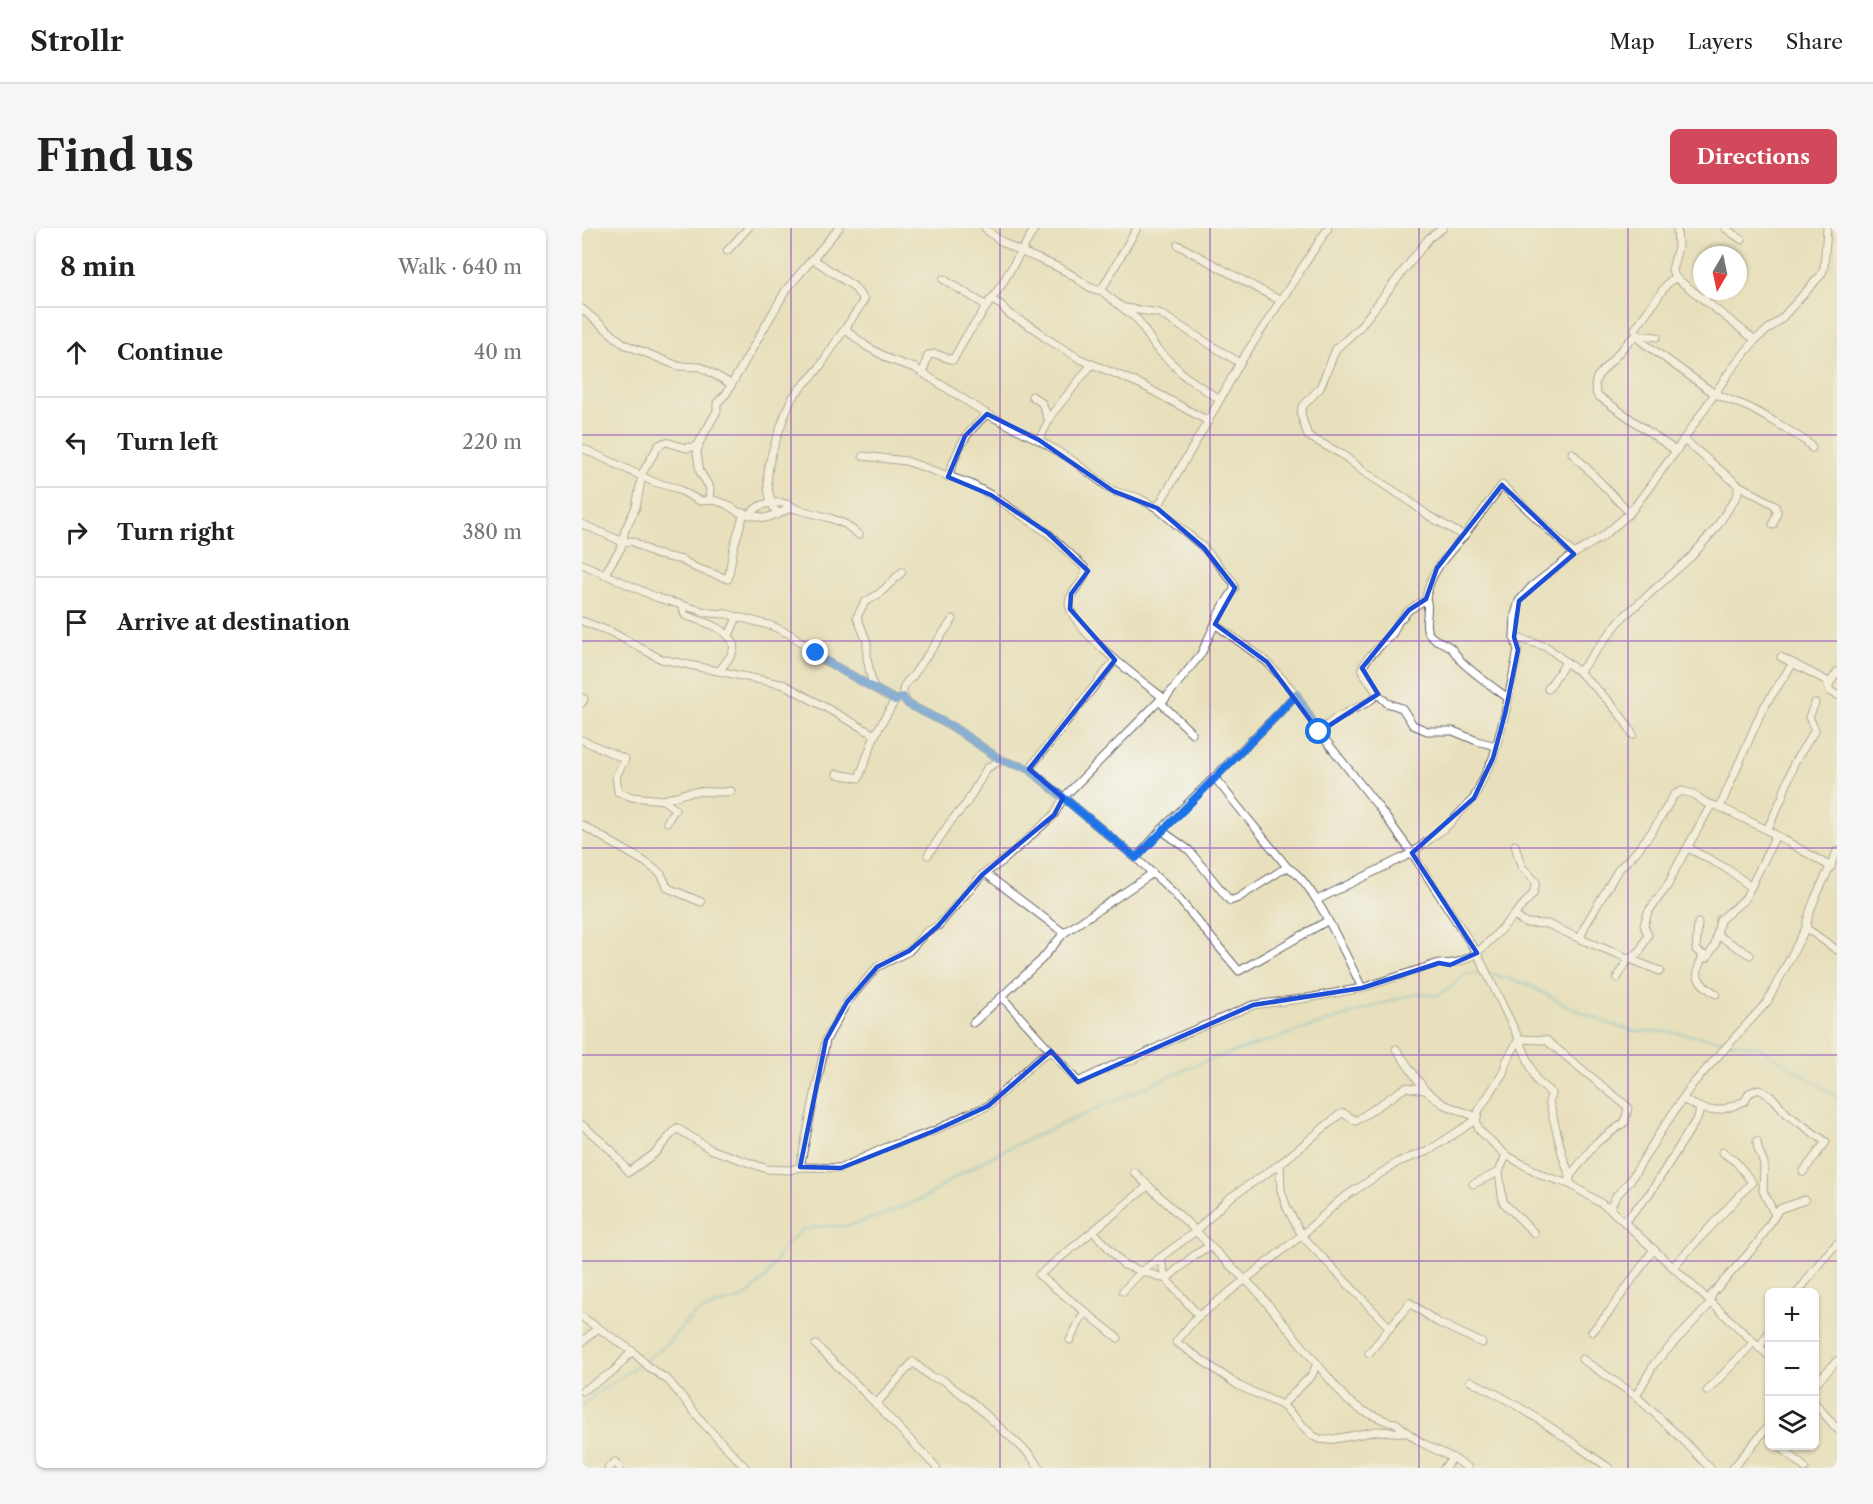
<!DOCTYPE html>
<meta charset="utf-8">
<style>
:root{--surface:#fff;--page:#f6f6f6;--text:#202124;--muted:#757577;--line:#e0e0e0;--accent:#d1495b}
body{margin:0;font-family:"Libre Caslon Text",serif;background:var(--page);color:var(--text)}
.controls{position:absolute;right:18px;bottom:18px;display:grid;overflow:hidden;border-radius:9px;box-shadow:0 2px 4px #0004}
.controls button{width:54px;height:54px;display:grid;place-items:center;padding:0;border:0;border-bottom:2px solid var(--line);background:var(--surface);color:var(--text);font:30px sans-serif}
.compass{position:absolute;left:1111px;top:18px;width:54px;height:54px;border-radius:50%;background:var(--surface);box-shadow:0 2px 4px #0004;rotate:189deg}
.stop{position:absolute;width:18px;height:18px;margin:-14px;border:4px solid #1a73e8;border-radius:50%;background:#fff}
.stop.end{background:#1a73e8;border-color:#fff;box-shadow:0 2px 6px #0008}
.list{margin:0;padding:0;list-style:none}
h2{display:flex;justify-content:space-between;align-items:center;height:78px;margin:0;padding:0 24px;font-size:26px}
h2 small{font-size:20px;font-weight:400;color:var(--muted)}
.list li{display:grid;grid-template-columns:39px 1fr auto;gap:18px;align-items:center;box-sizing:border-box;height:90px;padding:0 24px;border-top:2px solid var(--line)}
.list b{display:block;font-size:22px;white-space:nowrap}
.list em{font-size:20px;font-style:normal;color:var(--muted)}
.icon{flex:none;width:33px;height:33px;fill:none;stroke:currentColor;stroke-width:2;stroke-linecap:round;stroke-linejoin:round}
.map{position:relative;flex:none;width:1255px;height:1240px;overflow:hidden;border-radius:9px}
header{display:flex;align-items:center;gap:36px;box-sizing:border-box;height:84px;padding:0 30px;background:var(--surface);border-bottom:2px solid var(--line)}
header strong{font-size:28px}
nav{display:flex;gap:33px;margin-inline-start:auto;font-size:21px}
.intro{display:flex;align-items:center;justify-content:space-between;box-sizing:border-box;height:144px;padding:0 36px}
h1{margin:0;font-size:42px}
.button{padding:15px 27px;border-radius:9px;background:var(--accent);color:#fff;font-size:21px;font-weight:700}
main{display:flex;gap:36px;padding:0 36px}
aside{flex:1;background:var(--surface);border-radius:9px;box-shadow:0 2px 4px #0004}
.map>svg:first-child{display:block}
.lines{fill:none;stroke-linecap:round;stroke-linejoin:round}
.stream{stroke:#4db2cc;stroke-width:2}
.minor-casing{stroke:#676468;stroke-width:9}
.minor{stroke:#fff;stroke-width:7}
.route{stroke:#1a73e8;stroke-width:8}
.marked{fill:none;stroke:#1d4ed8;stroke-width:4.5;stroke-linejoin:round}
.grid{fill:none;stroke:#7b2cbf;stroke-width:1.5;stroke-opacity:0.55}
</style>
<header>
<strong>Strollr</strong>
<nav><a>Map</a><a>Layers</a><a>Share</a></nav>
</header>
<div class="intro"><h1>Find us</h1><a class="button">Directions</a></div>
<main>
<aside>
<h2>8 min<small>Walk · 640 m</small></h2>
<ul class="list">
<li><svg class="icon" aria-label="ahead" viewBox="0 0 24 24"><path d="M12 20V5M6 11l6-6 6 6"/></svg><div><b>Continue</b></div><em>40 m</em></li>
<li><svg class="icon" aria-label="left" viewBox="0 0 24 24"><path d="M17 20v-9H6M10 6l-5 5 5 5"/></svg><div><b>Turn left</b></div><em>220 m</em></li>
<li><svg class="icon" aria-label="right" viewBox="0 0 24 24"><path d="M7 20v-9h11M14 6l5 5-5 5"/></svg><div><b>Turn right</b></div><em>380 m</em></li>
<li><svg class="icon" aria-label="arrive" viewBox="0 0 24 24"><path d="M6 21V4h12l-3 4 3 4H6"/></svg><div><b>Arrive at destination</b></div></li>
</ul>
</aside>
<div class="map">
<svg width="1255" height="1240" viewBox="0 0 1255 1240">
<rect width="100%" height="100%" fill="#f6f6f2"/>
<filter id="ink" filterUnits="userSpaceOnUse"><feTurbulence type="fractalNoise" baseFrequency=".0167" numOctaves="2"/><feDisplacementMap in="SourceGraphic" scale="12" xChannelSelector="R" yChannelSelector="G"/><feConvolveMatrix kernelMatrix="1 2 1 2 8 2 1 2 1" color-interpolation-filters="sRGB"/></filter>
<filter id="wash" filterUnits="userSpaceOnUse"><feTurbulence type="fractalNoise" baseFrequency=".008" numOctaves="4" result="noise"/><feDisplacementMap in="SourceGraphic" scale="24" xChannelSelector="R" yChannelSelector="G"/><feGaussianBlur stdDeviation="1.35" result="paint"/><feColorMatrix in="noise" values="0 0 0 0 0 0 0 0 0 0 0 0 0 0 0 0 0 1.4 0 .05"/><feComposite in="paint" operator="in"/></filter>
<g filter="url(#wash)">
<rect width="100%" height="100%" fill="#e8e0bc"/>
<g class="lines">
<g class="stream">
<path d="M907,745L947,757L985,778L1028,796L1052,803L1089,804L1177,819L1255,869"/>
<path d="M63,1132L82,1118L112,1086L137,1076L162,1070L183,1050L205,1015L220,1002L241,998H266L303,986L346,968L373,949L424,921L618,835L815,771L839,765L853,768L867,761L882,746L902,744"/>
<path d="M0,1178L8,1170L59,1135"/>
</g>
</g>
</g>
<g filter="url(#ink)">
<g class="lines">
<g class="minor-casing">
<g id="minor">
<path d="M403,0C425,23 458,29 485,44C498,51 506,62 521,63"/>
<path d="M555,0L520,61L522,65L556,92L574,120L604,149L637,171"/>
<path d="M746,0L658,135L626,193L575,280L622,320L651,354L653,360L637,385L633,396L685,434L714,466L737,504L795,577L830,625L895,725L937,811L924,834L921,845L897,882L894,892L897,902L924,927L962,948L988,956L1028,981L1188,1129"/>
<path d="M861,0L847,10L777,100L754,121L738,160L720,179L719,187L726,208L761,227L782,244L823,270L847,288L882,308L920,257L992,326"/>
<path d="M1095,0L1096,19L1090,42L1093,49L1173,112"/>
<path d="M1143,0L1160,12"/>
<path d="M596,17L697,72"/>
<path d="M145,23L166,0"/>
<path d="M231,31L271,58L282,72L263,101L284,118L309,132L333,140L405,186L457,212L490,232L531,263L555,269L575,280"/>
<path d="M1156,33H1157"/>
<path d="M1093,49L1085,56L1053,101L1059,113L1133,166L1166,179L1195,195L1225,214L1230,220"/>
<path d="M361,51L405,78L420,56L453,0"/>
<path d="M408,72L418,76L427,86L455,102L462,109L498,131L558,156L626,193"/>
<path d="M1122,72L1128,63"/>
<path d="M543,80L577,85L658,135"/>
<path d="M0,81L42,116L96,138L119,139L149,156"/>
<path d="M1075,109L1056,107L1048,112L1015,149L1013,157L1015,167L1094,223"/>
<path d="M341,145L346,127L354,126L371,132L383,110L405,78"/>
<path d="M450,168L460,175L467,193"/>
<path d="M457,212L470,186L510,136"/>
<path d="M0,220L72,254L94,260L118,273L131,272L144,276L156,284L184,290L210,280L248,290L263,296L277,307"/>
<path d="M990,225L1048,285"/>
<path d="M281,228L324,233L389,256L409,267L466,305L502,339C508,353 486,362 487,376C489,402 562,455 583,471"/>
<path d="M59,247L77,217L84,214L104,220L117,218"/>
<path d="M366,249C376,219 381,208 405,186"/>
<path d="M1156,257L1193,277L1195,284L1191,297"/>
<path d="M127,272L128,260L118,244L115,225L117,215L135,183V175L144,166L204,62L257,0"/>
<path d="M168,287C176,273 203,271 214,281"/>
<path d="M196,287C177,259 188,227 199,198C202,190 205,180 209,172C217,159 229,151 237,140C246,127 253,114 263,101"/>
<path d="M0,296L41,314L50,313L73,326L100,332L114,340L146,351L152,318L162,285"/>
<path d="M882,308C865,327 847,345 844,371L827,382L816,394L811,405L786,430L780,440L783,448L796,466L805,475L820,480L831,497L845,503H871L895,513L914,518"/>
<path d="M0,336L76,370L127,385L145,386L190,398L210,407L240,431L313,472L293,507L203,457L79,431L29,404L0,393"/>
<path d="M22,347L39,320L43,302L54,279L60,248"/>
<path d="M844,371C849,382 841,393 846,404C851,414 861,413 869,420C873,424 876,430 881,435C895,448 911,459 926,470"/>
<path d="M100,378L103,387C117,393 157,402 151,423C148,430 142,437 137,443"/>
<path d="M371,391L330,449C320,457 318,464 326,476L371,499L419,532L447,541L554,630L579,602L697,485L714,466"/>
<path d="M147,408L155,389"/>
<path d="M932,409L965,419L997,444L1040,390L1109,329L1134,300L1156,266V257L1101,211"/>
<path d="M1199,429L1245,453L1248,463L1255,467"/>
<path d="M997,444C1017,463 1038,482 1051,507"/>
<path d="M1246,458L1255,444"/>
<path d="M291,459L285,430V414L275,389L282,375L298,365L320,344"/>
<path d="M966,461L984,434"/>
<path d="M0,470L2,471L0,475"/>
<path d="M577,473L610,505"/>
<path d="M737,504L754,490L786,474L796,466"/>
<path d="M0,512L43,531L34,548L36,564L50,569L81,572L93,581L85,594"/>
<path d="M447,541L533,432"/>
<path d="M255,546L277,550L293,507"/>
<path d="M632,549L706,640"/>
<path d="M81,572C90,570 102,565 109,564C123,562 136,566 149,563"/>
<path d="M1138,579L1180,482L1211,435"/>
<path d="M0,597L63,634L79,646L86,660L119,674"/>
<path d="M579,602L607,622L648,673L656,670L700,642L706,640C729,648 768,736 780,760"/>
<path d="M1185,602L1200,570L1212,535L1233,502L1227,489L1233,475"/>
<path d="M1106,619C1113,625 1119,626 1127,631C1141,638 1157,648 1168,659"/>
<path d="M346,627L369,593L384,576L405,540L419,532"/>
<path d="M554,630L592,665L657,743L745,693"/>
<path d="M403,645L482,705"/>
<path d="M735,672L830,625L865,598L892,570L911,530L923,486L936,422L932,409L933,387L937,373L950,358L992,326L1020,309L1048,285L1094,223L1146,146L1173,112L1199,91L1239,47L1242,40L1245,0"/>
<path d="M932,687L951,666L954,654L939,638L933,617"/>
<path d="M1116,695L1114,722L1125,730L1133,717L1138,692L1163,671L1194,607"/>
<path d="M1224,700L1255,722"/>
<path d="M1135,707L1168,727"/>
<path d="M998,711L1078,743"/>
<path d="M1122,727C1110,748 1115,754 1134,766"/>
<path d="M1035,750L1046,732L1058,723L1066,707L1062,697L1066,684L1086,657L1094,640L1129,577"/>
<path d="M420,769L469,823"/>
<path d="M391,795L459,732L482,705L571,645"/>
<path d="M814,821L843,862"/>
<path d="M1101,871C1128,887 1134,885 1163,873L1167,865L1177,861L1191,870L1205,886L1244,914L1221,944"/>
<path d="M0,897L29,922L47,944L72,926L95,900L128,921L185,941L208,942L218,939L259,940L305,919L352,903L383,887L406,878L457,830L469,823L496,854L538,834L548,833L598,808L671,777L720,771L780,760L857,735C889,741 912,708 932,687L943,695L966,696L998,711L1003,698L1036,642L1054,624L1071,602L1092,567L1100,563L1111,566L1124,575L1138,579L1185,602L1249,639"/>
<path d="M1175,913L1176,921L1182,935L1181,963L1193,987"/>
<path d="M698,936L699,962L705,980L721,1009L808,1100"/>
<path d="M218,939L244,812L265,774L295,739L327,723L344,704L356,698L400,647L421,633L472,587L481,570L577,473L583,471L619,426L633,396"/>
<path d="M552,944L614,1003L628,1018"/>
<path d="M917,944L921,974L952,1005"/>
<path d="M988,948L1014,915L1043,894L1046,879L964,812L937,811L955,853L970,866L967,873L981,929L988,948V956"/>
<path d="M891,956L917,944L924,927"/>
<path d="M1028,981L1034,968L1048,953L1077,906L1109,858L1185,774L1224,700C1228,673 1245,649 1255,623"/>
<path d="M1042,994L1068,965L1116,889L1118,881"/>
<path d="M511,1003L566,958"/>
<path d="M578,1031L584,1051L617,1088"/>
<path d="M1091,1039L1170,954L1154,934L1140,924"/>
<path d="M541,1063L560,1043L614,1003L646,971L698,936L757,887L761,885L774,893L824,859L843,862L861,876L895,889"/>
<path d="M1216,1064C1229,1048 1239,1030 1255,1016"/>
<path d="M0,1089L50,1123"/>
<path d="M1010,1104L1027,1084L1072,1021"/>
<path d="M536,1110L457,1047L511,1003L542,1037L584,1051L614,1026L628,1018L675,1063L765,1172L781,1183L807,1194L814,1195L826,1205"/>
<path d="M488,1112L503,1083"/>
<path d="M0,1114L16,1100"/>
<path d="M234,1117L294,1176L355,1240"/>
<path d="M1177,1120L1188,1102"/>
<path d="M787,1125L828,1075L855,1094L900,1115"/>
<path d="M1000,1131L1054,1168"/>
<path d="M888,1153C938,1175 982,1209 1027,1240"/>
<path d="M1232,1157L1255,1133"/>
<path d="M0,1163L32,1143L50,1123L67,1139L87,1153L123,1197L164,1240"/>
<path d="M1125,1163L1171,1115"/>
<path d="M1232,1174L1255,1201"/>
<path d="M294,1176L331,1134L349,1149L361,1152L390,1174L446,1225L458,1240"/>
<path d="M700,1177L730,1147L735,1135"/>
<path d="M1198,1218L1223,1240"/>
<path d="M26,1240L33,1234L38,1240"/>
<path d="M862,1240L871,1230"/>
<path d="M886,1240L871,1230L840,1215L826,1205L795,1203L747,1212L738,1211L731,1208L700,1177L657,1158L594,1114L613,1091L720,1007L758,972L816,934L846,923L894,892"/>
<path d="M1128,1240L1102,1213L1054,1168L1072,1136L1128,1076L1130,1066L1175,1016L1197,981L1223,972"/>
<path d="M1151,1240L1188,1196"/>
</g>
</g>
<use href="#minor" class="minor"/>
</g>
</g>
<g class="lines" filter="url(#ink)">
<path class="route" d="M234,425L240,431L313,472L321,469L326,476L371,499L419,532L447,541L554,630L697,485L714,466L737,504"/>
</g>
<path d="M0 0H1255V1240H0ZM405,186L457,212L531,263L575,280L622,320L653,360L633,396L685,434L737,504L796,466L780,440L827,382L844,371L855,340L920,257L992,326L937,373L932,409L936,422L923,486L911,530L892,570L830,625L895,725L868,737L857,735L780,760L671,777L496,854L469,823L406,878L352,903L259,940L218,939L244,812L265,774L295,739L327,723L356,698L400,647L472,587L481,570L447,541L533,432L488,381L489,366L506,343L466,305L409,267L366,249L383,208Z" fill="#e8e0bc" fill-opacity=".55" fill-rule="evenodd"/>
<path class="marked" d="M405,186L457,212L531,263L575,280L622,320L653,360L633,396L685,434L737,504L796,466L780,440L827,382L844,371L855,340L920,257L992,326L937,373L932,409L936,422L923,486L911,530L892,570L830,625L895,725L868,737L857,735L780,760L671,777L496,854L469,823L406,878L352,903L259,940L218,939L244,812L265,774L295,739L327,723L356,698L400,647L472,587L481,570L447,541L533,432L488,381L489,366L506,343L466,305L409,267L366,249L383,208Z"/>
<path class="grid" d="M209,0V1240M418,0V1240M628,0V1240M837,0V1240M1046,0V1240M0,207H1255M0,413H1255M0,620H1255M0,827H1255M0,1033H1255"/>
</svg>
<div class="controls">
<button>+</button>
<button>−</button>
<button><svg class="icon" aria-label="layers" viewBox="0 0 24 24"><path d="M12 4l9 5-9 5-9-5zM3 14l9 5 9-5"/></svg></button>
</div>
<svg class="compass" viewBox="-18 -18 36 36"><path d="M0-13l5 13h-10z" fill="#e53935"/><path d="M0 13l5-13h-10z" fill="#757577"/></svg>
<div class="stop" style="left:737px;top:504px"></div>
<div class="stop end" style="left:234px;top:425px"></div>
</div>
</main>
